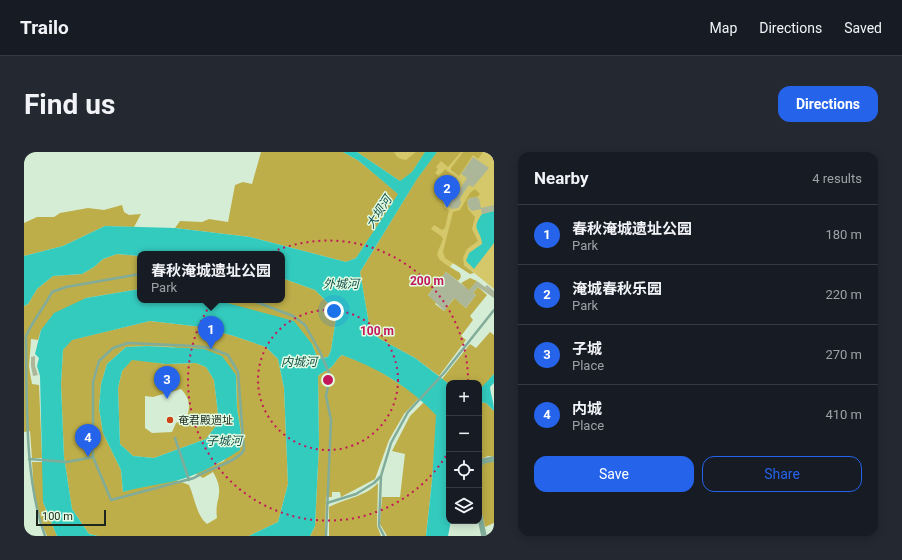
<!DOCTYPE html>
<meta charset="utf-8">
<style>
:root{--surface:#171b24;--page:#242831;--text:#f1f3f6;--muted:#9ea1a6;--line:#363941;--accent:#2563eb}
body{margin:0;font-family:Roboto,"Noto Sans SC",sans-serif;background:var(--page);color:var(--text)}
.controls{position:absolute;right:12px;bottom:12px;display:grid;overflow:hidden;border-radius:8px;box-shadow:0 2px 10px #0003}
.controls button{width:36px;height:36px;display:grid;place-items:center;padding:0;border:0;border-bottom:1px solid var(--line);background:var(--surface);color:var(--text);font:20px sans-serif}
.scale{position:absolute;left:12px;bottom:10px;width:70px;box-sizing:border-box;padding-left:4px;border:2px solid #1e271e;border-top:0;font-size:11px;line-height:14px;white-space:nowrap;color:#1e271e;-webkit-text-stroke:3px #e3fbe2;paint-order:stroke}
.you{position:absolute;left:310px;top:159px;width:14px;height:14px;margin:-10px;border:3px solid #fff;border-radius:50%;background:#1a73e8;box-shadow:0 0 0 6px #1a73e833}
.badge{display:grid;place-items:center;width:26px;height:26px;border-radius:50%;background:var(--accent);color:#fff;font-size:13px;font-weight:700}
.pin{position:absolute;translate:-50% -33px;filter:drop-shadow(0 1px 2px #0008)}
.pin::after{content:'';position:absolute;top:21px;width:14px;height:12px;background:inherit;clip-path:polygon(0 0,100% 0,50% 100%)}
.popup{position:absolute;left:113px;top:99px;width:148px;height:52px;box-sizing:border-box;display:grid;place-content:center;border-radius:8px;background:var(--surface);filter:drop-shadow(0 1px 3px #0005);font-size:13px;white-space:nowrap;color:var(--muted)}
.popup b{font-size:15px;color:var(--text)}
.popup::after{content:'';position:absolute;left:50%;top:100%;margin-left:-8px;border:8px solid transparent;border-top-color:var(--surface)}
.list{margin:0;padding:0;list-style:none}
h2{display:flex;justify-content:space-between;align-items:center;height:52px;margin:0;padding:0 16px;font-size:17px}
h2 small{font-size:13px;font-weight:400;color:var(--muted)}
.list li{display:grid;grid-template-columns:26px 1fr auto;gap:12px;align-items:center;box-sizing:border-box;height:60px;padding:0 16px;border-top:1px solid var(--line)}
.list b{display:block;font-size:15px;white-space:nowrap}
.list p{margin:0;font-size:13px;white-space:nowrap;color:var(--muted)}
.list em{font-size:13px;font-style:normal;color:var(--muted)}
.actions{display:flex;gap:8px;padding:12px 16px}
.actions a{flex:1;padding:9px 0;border:1px solid var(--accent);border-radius:12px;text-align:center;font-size:14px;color:var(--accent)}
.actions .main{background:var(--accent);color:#fff}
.icon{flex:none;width:22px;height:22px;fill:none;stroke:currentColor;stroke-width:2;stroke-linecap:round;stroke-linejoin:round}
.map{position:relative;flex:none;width:470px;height:384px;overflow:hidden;border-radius:12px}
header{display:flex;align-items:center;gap:24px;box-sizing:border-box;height:56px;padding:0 20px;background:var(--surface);border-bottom:1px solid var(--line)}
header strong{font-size:19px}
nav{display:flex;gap:22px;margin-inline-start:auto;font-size:14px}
.intro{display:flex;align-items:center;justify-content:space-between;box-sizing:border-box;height:96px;padding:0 24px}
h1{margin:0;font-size:28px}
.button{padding:10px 18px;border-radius:12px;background:var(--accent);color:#fff;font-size:14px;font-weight:700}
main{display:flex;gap:24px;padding:0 24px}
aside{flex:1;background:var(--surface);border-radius:12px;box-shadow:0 2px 10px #0003}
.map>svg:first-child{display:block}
.green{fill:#d5c86a}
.forest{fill:#bdae49;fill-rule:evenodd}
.water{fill:#34cbbf;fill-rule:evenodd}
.building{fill:#acb699}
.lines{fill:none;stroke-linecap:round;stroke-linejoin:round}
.lane{stroke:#81ac99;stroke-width:2.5}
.street{stroke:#81ac99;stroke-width:5.5}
.ring{fill:none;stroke:#c2185b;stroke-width:2;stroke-dasharray:2 4}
.poi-dot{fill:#cd4418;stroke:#e3fbe2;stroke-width:1.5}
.labels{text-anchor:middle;stroke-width:3;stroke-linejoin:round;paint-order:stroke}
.poi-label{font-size:11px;fill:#1e271e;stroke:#e3fbe2;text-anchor:start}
.water-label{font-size:12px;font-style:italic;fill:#0e4d48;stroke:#e3fbe2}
.centre{fill:#c2185b;stroke:#e3fbe2;stroke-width:2}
.ring-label{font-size:12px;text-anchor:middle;font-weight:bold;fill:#c2185b;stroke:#e3fbe2;stroke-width:3;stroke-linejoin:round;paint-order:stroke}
</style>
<header>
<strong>Trailo</strong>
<nav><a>Map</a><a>Directions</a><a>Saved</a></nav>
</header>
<div class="intro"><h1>Find us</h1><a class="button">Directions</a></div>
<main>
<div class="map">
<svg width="470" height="384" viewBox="0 0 470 384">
<rect width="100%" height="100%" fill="#d6edd5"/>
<path class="green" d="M333,0H470V137L433,107L424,117L365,73L386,39L371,25Z"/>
<g class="forest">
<path d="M237,0H319L335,9L375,42L332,106L322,110L226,85L151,76L156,69L178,70L185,67L204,70L211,33L219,30L228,32Z"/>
<path d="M333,0H370C373,6 376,7 382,8L392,0H401L388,20L376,29Z"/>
<path d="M413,0H437L424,15L417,9L412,15L414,17L411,21L415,24L421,17L433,26L419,46L420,55L425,58L421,76L418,78L410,73L407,77L417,84L419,87L413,102L415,107L421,112L436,121L437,125L434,129L422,120L404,143L413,150L411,152L420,159L432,144L442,136L437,131L446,126L453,129L435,150L442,156L452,143L449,141L454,135L463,143L446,164L449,168L437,184L442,188L415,224L391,206L356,187L346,178L336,120L393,27Z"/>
<path d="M439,0H459L454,7L449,3L435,24L427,18V16Z"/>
<path d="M451,37L456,42L453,45L445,46L443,49L444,57L451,65L448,77L454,89L443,97L439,106L440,113L450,121L446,122L421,106L419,100L429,60L436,58L446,41Z"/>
<path d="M98,53L100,60L105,63L117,62L110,75L81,74L39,94L0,104V71L13,65H30L36,61L64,56L80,58Z"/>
<path d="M93,102L116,104V137L62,146L17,178L14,188L7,187L5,215L8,232L15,233L18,306H8L6,279L0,280V154L4,152L13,137L29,124L58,122L70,115L79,107Z"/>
<path d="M258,126L291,138L313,160L307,198L304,205L294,207L288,192L192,148H258Z"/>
<path d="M126,169L178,175L210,184L242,195L254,207L260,236L264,332L254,370L225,384H74L65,382L48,357L40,305L37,232L39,198L47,188ZM123,194L149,195L212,223L213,256L217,281L200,309L171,321L179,326L189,320C202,342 190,346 193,366L183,372C172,363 171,346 165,333L152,328L120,333L99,340L97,318L79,281L75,256L77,232L83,212L102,195Z"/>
<path d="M466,180L470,183V222L457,237L455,238V231L425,232L418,227L446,192L452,196Z"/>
<path d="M318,203L346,213L396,245L380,262L365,288L351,327L317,345L316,340H308V345H302L301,384H286L291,374L295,292L294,224C298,220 302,219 306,216C311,213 312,207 318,203Z"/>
<path d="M108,207L142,212L172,211L182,215L190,228L195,270L182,287L130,306L109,304L96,292L94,236L98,219ZM157,237C166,246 167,256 162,267L152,271L148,280L128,281L121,276V244L129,245Z"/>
<path d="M400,250L413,263L408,329L402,384H363L356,372L358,345H376L381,302L368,299L386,264Z"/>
<path d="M455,250L462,251L470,259V305L464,304L455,308Z"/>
<path d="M470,309V371L461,375L455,349V317L461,310Z"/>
<path d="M8,310H19V350L33,384H23C10,355 10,340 8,310Z"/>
<path d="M354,331L353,374L357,384H305V355C322,346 341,345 354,331Z"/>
</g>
<g class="water">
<path d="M319,0H333L376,29L388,20L401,0H413L393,27L336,120L346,178L356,187L391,206L425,232V369H427L424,384H402L408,329L412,263C386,235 354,216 318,203C312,207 311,213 306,216C301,220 298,220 294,224L295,292L291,374L286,384H225L254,370L264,332L260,236L254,207L242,195L210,184L178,175L126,169L48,188L39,198L37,232L40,305L48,357L65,382L74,384H33L19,350L16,224L13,214L15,206L11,202L17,178L30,161L62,146L116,137V148H192L270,169L288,192L294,207L304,205L307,198L313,160L291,138L258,126V102H116V104L93,102L79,107L70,115L58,122L29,124L13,137L4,152L0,154V104L39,94L81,74L151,76L226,85L322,110L332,106L374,42L335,9Z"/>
<path d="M470,59V91L450,117L442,109L445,101L458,92C457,77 446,79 458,62Z"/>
<path d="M123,194L180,197L198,204L212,223L213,256L217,281L216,298C198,310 172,324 151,329C133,333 116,335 99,340L97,318L79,281L75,256L77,232L83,212L102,195ZM108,208L142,212L172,211L182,215L190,228L195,270L182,287L130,306L109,304L96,292L94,236L98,219Z"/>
<path d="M470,222V231L466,235C467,244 470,250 470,259L462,251L455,250V238Z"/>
</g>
<g class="building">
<path d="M449,5L465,16L449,35L445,33L436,46L437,51L434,56L428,57L424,54L423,48L426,44L432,43L443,26L437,22Z"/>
<path d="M452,45L455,47L457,56L470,53V59L458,62L457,57L448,59L445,56L443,50L446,46Z"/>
<path d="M422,120L445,138L453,129L461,135L463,133L470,139V146L454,135L449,141L452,143L442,156L430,146L420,159L404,143Z"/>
<path d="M11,204V214L14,223L9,224L7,214V205Z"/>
</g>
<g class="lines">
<g class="lane">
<path d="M227,148L269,164L281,173L296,200L306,223L302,244L307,268L302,384"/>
<path d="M104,191L171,194L186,196L204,203L214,220L220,298C212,311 183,317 170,326L87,348L69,305V230L75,209L89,196Z"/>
<path d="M151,286L165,328"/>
<path d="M5,307L43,310L69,305"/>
<path d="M357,324L355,374L360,384"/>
<path d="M303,351L332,342L350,331L357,324L367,291L384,260L420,221L470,158"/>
<path d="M21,384C0,327 3,246 2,184C9,168 20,156 28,140L42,135L116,122"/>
</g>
<g class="street">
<path d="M455,313L459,309L470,307"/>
<path d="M455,361L460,384"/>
</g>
</g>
<g class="ring">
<circle cx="304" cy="228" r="70"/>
<path d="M425 299A140 140 0 1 1 444 230"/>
</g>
<circle class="poi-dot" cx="146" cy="268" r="4"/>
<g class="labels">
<g class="poi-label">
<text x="154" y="272">奄君殿遗址</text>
</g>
<g class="water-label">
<text transform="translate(355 60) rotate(-57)" y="4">大坝河</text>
<text x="317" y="136">外城河</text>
<text x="275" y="214">内城河</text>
<text x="200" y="293">子城河</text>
</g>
</g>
<circle cx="304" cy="228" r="6" class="centre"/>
<g class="ring-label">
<text x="403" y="133">200 m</text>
<text x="353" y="183">100 m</text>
</g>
</svg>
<div class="controls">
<button>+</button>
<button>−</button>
<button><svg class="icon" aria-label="locate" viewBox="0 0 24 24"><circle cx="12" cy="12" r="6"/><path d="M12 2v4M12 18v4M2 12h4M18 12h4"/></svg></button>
<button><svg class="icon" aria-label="layers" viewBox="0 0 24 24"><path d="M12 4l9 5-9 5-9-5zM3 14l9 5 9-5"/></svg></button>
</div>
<div class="scale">100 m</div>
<div class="you"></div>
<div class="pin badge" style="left:187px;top:197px">1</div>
<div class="popup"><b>春秋淹城遗址公园</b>Park</div>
<div class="pin badge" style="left:423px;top:56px">2</div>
<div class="pin badge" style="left:143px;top:247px">3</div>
<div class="pin badge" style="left:64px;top:305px">4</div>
</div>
<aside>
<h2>Nearby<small>4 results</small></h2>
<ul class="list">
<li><span class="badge">1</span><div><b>春秋淹城遗址公园</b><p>Park</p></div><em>180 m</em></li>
<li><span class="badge">2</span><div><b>淹城春秋乐园</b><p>Park</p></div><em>220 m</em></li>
<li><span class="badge">3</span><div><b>子城</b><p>Place</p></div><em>270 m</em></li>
<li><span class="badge">4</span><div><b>内城</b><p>Place</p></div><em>410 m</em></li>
</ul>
<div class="actions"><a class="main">Save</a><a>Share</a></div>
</aside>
</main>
